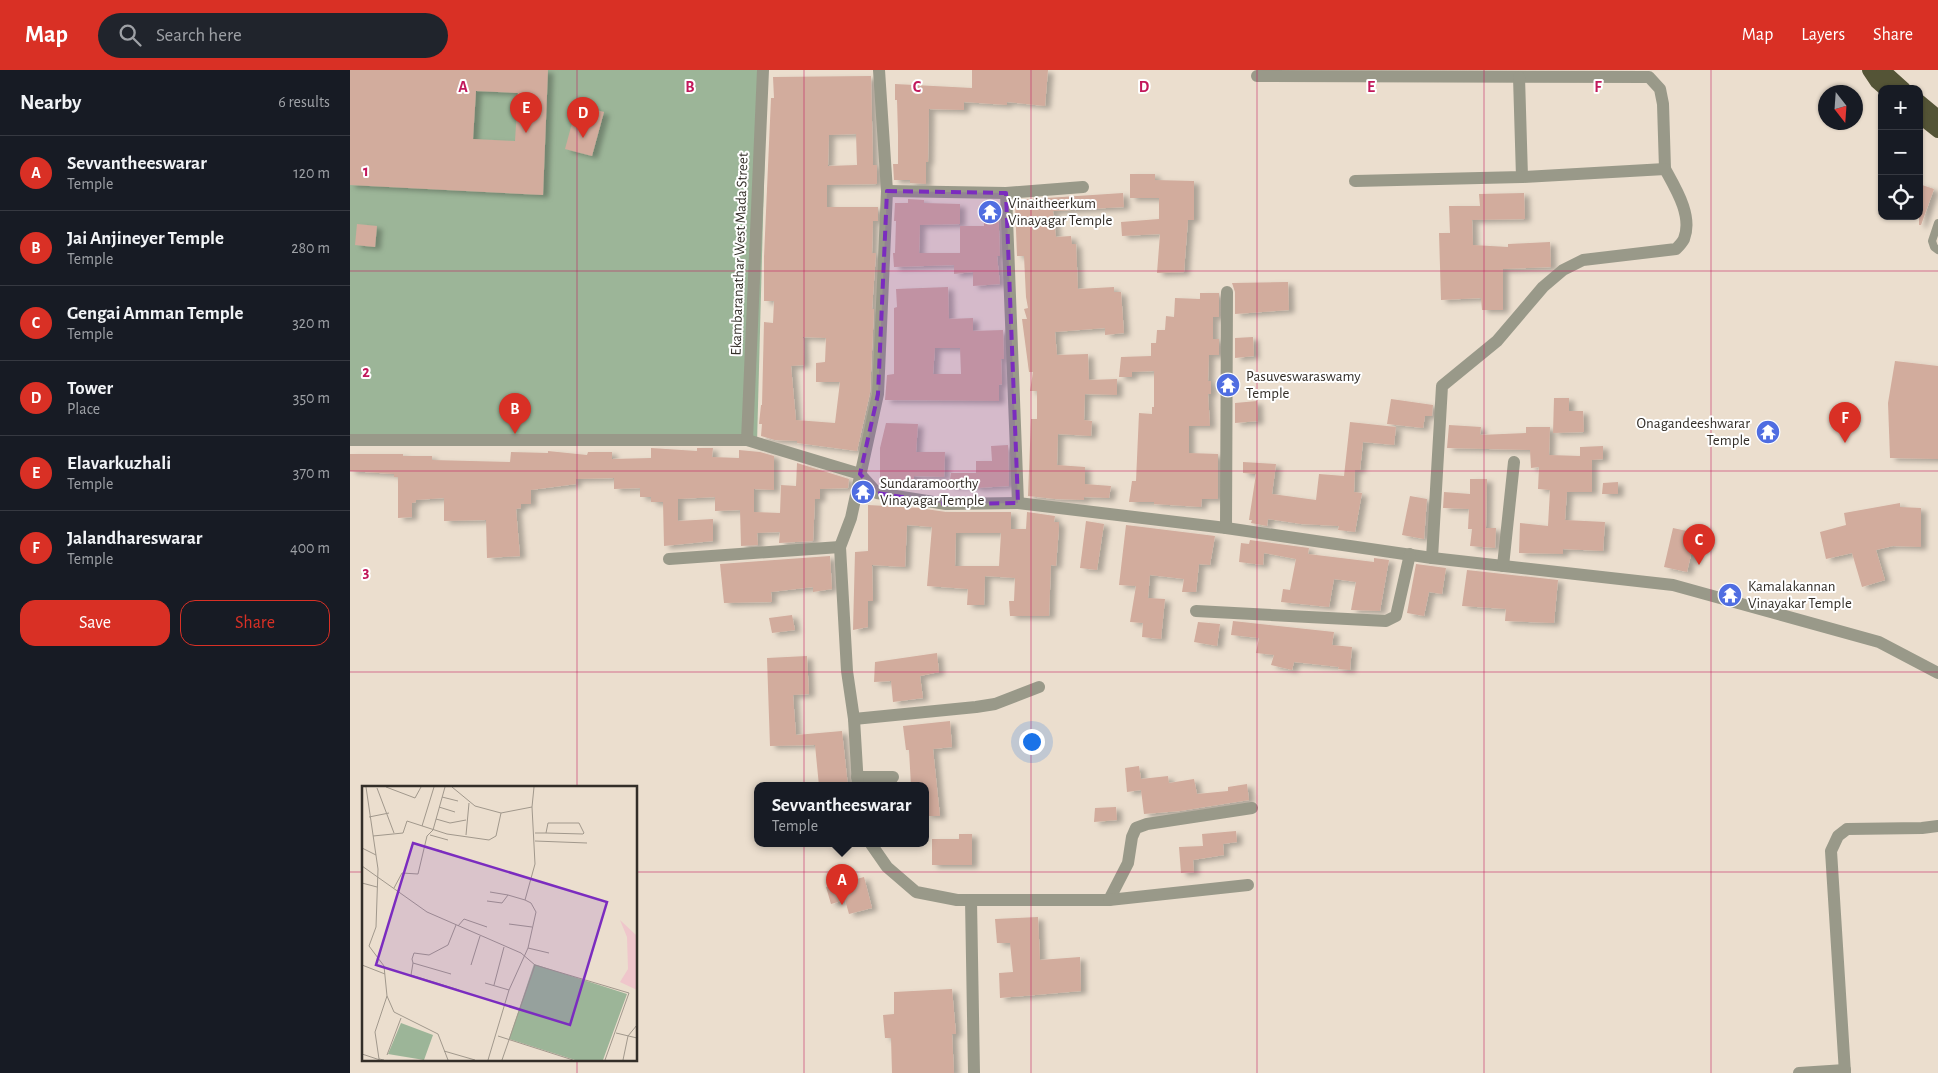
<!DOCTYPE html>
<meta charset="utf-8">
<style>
:root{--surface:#171b24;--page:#20242c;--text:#f1f3f6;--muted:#9ea1a6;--line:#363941;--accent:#d93025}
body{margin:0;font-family:"Alegreya Sans",sans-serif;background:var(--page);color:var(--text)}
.controls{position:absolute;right:15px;top:15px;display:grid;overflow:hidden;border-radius:10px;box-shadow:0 1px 4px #0004}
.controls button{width:45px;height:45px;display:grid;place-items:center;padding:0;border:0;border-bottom:1px solid var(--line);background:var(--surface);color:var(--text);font:25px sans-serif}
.compass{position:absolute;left:1468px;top:15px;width:45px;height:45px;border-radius:50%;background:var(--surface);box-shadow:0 1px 4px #0004;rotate:163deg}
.you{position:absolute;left:681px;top:671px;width:18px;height:18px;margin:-12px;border:4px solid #fff;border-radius:50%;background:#1a73e8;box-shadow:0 0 0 8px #1a73e833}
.badge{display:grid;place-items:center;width:32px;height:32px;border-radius:50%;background:var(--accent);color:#fff;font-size:16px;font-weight:700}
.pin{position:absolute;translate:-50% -41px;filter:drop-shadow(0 1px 2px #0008)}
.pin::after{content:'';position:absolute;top:26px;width:18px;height:15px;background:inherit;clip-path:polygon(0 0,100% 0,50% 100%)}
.popup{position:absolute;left:404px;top:712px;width:175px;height:65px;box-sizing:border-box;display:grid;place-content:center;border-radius:10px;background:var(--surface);filter:drop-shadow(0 1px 4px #0005);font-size:16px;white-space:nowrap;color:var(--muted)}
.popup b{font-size:19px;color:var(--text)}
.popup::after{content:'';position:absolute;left:50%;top:100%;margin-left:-10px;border:10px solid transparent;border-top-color:var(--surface)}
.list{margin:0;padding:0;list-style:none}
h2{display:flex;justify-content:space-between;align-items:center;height:65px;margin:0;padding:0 20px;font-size:21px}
h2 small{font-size:16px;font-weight:400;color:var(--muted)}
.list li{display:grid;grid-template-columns:32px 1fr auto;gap:15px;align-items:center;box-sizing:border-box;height:75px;padding:0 20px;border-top:1px solid var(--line)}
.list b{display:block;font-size:19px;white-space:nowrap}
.list p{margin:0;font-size:16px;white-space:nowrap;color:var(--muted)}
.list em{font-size:16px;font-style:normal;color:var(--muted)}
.actions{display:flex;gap:10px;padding:15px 20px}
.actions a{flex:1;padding:11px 0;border:1px solid var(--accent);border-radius:15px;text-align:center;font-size:18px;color:var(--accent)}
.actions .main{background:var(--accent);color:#fff}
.icon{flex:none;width:28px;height:28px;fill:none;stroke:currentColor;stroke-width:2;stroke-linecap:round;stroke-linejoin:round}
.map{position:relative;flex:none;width:1588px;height:1003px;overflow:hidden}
header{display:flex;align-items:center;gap:30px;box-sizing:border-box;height:70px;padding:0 25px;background:var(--accent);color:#fff}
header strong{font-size:24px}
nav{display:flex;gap:28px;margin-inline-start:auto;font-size:18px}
.search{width:350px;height:45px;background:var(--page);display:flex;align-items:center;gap:12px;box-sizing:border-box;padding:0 18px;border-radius:28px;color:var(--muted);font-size:19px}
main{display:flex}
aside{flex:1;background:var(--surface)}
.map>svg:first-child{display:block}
.water{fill:#9cb598}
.building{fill:#d2ac9d;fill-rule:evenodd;filter:url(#shadow)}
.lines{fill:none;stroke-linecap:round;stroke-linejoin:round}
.service{stroke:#999989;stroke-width:8}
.minor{stroke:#999989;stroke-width:12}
.trunk{stroke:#545436;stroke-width:14}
.marked{fill:#7b2cbf;fill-opacity:0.2;stroke:#7b2cbf;stroke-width:4;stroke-dasharray:10 6;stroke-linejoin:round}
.grid{fill:none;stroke:#c2185b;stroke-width:1;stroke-opacity:0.55}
.labels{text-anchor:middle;stroke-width:4;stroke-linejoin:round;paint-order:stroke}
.poi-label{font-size:15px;fill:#332e28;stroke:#fff;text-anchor:start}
.street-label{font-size:15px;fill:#332e28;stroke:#fff}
.inset-road{fill:none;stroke:#a1988c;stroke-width:1}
.view{fill:#7b2cbf;fill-opacity:0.15;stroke:#7b2cbf;stroke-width:2.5}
.inset-edge{fill:none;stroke:#332e28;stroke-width:2.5}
.grid-label{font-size:16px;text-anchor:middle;font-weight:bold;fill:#c2185b;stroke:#fff;stroke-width:4;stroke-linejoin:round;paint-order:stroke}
</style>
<header>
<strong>Map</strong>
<div class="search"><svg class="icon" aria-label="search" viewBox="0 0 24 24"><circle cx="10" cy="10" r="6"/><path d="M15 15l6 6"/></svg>Search here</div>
<nav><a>Map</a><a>Layers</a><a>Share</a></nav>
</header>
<main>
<aside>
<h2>Nearby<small>6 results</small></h2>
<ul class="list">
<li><span class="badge">A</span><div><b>Sevvantheeswarar</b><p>Temple</p></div><em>120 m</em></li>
<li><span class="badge">B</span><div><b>Jai Anjineyer Temple</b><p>Temple</p></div><em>280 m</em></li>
<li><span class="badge">C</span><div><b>Gengai Amman Temple</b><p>Temple</p></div><em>320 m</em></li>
<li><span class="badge">D</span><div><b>Tower</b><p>Place</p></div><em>350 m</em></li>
<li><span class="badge">E</span><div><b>Elavarkuzhali</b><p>Temple</p></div><em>370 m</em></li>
<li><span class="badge">F</span><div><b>Jalandhareswarar</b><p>Temple</p></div><em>400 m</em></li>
</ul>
<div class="actions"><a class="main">Save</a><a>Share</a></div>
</aside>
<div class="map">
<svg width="1588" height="1003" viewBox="0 0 1588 1003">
<defs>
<filter id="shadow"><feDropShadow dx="5.5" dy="3" stdDeviation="2.5" flood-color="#0004"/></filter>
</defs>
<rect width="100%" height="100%" fill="#ebdece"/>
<path class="water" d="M0,0H417L407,373L0,365Z"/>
<g class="building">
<path d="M0,0H198L193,125L0,115ZM126,21L168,23L165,71L123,69Z"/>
<path d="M622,0H698L695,36L657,32V35L614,32V40L579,39L578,92H576V114L560,113V110H544L543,94H548V65L547,30H545V14L622,18Z"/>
<path d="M521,6L523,95H527V114L477,115V137H528V151H523L522,183H526L522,239H524L520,323L507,381L447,373V371L425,370L411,366L412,354H409L411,335H412L414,252L423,253L424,231H414V187L421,28H424L423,7ZM506,64L507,95L478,96L479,65ZM453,267L476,268L475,292L466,293V312H490L485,353L446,350L441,296L454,295Z"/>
<path d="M227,35L254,42L242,86L215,79Z"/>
<path d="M780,104H805V110L844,111V150H838L834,202L807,203L810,164L772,166L771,152L809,149V128H780Z"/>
<path d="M1569,114L1584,119L1571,155H1569Z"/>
<path d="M773,123L774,137L703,141L706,167L721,166L722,174H726L728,219L764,217V222H771L774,263L755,265V258L705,262L707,285L738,284L739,310L767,309V325L735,324L734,350L742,351L741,366L708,364L707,395L735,397V414L761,416L759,428L734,427V430L705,429L678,426L681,349H687V321H680L683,302H679L672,249H677L674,239L678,238L676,227L674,186H667L665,133H666V130Z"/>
<path d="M1174,123L1175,149L1122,150L1123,175L1158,177V174L1200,172L1201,197L1153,199V240H1132L1131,228L1091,230L1089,163H1100L1099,136H1130L1129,124Z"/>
<path d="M558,129L574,130V133L610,134V154L570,155L569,183H610V156H634L633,135L648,134L650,186H647L650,214L623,216V202L604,204V195L544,197L543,183H545L546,151H544L545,133H558Z"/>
<path d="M7,154L27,156L25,177L5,175Z"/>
<path d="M938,212L939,240L885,244V222L882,213Z"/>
<path d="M598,217L599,249L623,248V261L653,260L654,289H651L652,314L649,315V331L535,330L537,305L544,304V238L547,237L546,219ZM585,278H610L611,304H583Z"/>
<path d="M850,223H869V247H863V269H869V285H859L858,311H861V324H858L860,356H839V383L868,384V429H852L851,437L804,434V432H779L782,411H786L789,343L802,344V337H804V301L782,302V307H769L771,287L801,286V273H806L807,260H815L816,246L824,247L825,228L850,229Z"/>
<path d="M903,267L904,286L885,288V268Z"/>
<path d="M1545,291L1588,296V389L1540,388L1538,333Z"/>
<path d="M1204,328H1219V341H1233L1234,362L1203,363Z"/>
<path d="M1041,329L1083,335L1082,346H1075L1073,358L1037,354Z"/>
<path d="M907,331L908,351L885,353V333Z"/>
<path d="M1000,352L1046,357L1044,375L1013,372L1010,400H1005L1004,422L1012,423L1005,462L988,460L989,456L951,454L918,449L917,456L901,453L902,450H899L906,404L893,403V392L926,394L922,424L966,430L969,404L994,406Z"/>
<path d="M536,353L568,354L566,382H595L594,407L564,406V413L551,414V412H530V378Z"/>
<path d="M1099,355L1131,357L1130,365L1176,363V357H1200L1199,385L1230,386V377L1253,376V389L1242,390V422H1217L1215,450L1255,452L1253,481L1213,479V484L1169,483L1170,453L1198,456L1200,420L1188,419L1189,397L1181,398L1180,380L1097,378Z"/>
<path d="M658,375L659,416L626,418V416H599L601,403H626V391H642L641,376Z"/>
<path d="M301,378L347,381V378H363L362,387L389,388V380L410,382L424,386V420L404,419V442L430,443L431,415L446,416L447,393L499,409L498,418L470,419V429H465L463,471L429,473L430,462L407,463L408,475L391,476L390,440L365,441V427L328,429V451L363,449V471L314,476L313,432H301V427H290V418L264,419V408L226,409V414L181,420V434H171V438L166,439L170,486L137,488L136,450L94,451V428L66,430V432L62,433V447L48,448V407H44V404L0,401V384H53V386H82V390L160,392L161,382L198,383V381L237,385L238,382H262V389L301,388Z"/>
<path d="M1120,409H1137L1136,458H1146L1145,478L1120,476L1122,459H1118L1119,439L1093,438L1094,422L1120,424Z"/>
<path d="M1268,412V424H1252L1253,413Z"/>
<path d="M1060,426L1077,429L1074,469L1052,465Z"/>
<path d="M1550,433V437L1571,438V477L1543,476L1526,480L1535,510L1512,517L1502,483L1476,489L1470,462L1496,455L1494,443Z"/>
<path d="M518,435L569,438L596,442H661V459H676L677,442L705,446L704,452H709V458L706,496L701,495L699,546H660L659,531H664L665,508L635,506L634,535H617L618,519L577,516L582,457L557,455L555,497L522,495L523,531H518V557L503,560L505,482L518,481ZM606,463H651L649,496H605Z"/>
<path d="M736,451L754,454L747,500L730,498Z"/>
<path d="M776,455L865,466L860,495L849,494L846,522H832L834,509L800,505L798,528L815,529L811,569L792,567L793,553L780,552L786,516L769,515Z"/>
<path d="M1323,458L1346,463L1337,502L1314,497Z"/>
<path d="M900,470L959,478L958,484L1024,492V488L1039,490L1030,541L1001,540L1006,512L984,509L979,537L931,532L933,519L940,520L946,489L914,483L913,495L889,492L891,473L899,474Z"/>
<path d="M480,486L482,519L463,522V517L421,522L422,532L374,533L370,494Z"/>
<path d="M1066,494L1096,498L1092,524L1079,522L1074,546L1057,543Z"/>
<path d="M1117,500L1208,510L1204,553L1155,551L1156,539L1112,536Z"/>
<path d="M442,545L445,560L422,563L419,548Z"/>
<path d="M883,551L984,562L982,575L1002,577L1000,600L988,599L989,597L944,592L942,600L921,595L924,585L906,583L909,568L881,565Z"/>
<path d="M848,552L870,554L867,576L844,572Z"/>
<path d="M587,583L589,602L570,606L573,628L543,632L541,611L524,612L525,592Z"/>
<path d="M457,586L459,624L443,625L446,665L492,661L498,716H469L465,675L420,676L417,588Z"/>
<path d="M600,651L602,677L583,679L590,746H576V716H561L559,680H556L553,656Z"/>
<path d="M789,696L791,709L818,706L819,713L844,709L847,724L878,721V717L897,714L899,730L830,741L794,744L791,720L777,722L775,698Z"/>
<path d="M766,737L767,750L744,752L745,738Z"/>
<path d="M886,761L887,772L873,774L874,785L843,790L844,802L831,803L829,777L853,776L852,764Z"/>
<path d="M609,764H622V795H582V769H609Z"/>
<path d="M514,807L522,838L499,844L495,830L481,834L476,817Z"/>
<path d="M688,847L690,890L730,887L731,921L650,928L649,903L663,902L660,873H647L645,849Z"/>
<path d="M602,919L606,964H602L604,1003H542L541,968H535L533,945L544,944V922Z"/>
</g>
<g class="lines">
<path class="service" d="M1588,153L1582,171L1584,177L1588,180"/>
<g class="minor">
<path d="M907,6L1299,7L1310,19L1313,34L1315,99"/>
<path d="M1169,7L1172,107"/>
<path d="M1005,111L1172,107L1315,99C1326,119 1343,146 1334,169C1332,173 1329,176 1326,179L1233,190L1213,200L1193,217L1147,271L1092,316L1082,488"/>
<path d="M537,121L656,123L733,117"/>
<path d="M656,123L668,433"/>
<path d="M0,370H397L510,404L527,423L596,434L668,433L876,458L1082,488L1323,515L1529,572L1588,603"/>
<path d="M397,370L413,0"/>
<path d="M876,458L877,222"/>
<path d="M319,489L490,477"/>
<path d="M1153,496L1164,392"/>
<path d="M846,541L1036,551L1046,546L1060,484"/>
<path d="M504,649L626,637L645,634L689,617"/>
<path d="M507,707H543"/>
<path d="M508,716L504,649L497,601L490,477L501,448L528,324L537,121L529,0"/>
<path d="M521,774L537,797L566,822L607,830H621L624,1003"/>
<path d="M621,830H759L778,793L782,767L786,758L797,754L902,738"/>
<path d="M759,830L898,815"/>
<path d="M1449,1003L1495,1000"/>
<path d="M1495,1003L1481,781L1488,766L1497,759L1572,758L1588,756"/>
</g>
<g class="trunk">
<path d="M1519,0L1527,12L1535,19"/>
<path d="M1533,0L1554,19"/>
<path d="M1569,31L1588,47"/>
<path d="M1569,46L1588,61"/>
</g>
</g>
<path class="marked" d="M537,121L656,123L668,433L596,434L527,423L510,404L528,324Z"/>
<path class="grid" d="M227,0V717M454,0V1003M681,0V1003M907,0V1003M1134,0V1003M1361,0V1003M0,201H1588M0,401H1588M0,602H1588M0,802H14M286,802H1588M227,989V1003"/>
<defs>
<g id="temple-disc" transform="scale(1.25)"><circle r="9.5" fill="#4f6de1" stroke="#fff"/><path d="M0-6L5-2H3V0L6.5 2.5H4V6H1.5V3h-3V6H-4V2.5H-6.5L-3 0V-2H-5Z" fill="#fff"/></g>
</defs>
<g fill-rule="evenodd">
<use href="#temple-disc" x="640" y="142"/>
<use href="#temple-disc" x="878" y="315"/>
<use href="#temple-disc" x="1418" y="362"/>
<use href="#temple-disc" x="513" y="422"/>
<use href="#temple-disc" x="1380" y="525"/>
</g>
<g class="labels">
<g class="poi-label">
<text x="658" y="138">Vinaitheerkum<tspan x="658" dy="17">Vinayagar Temple</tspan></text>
<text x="896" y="311">Pasuveswaraswamy<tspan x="896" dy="17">Temple</tspan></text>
<text x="1400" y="358" text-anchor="end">Onagandeeshwarar<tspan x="1400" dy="17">Temple</tspan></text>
<text x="530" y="418">Sundaramoorthy<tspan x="530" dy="17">Vinayagar Temple</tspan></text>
<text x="1398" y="521">Kamalakannan<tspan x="1398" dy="17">Vinayakar Temple</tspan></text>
</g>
<g class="street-label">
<text transform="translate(389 184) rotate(-88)" y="5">Ekambaranathar West Mada Street</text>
</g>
</g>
<g transform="translate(12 716)">
<rect width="275" height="275" fill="#ebdece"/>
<path d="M258,134L275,150V204L258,196L266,183L265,151Z" fill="#efc6cb"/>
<path d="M172,178L265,208L241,274H213L147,253ZM39,237L71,249L62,274L26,268Z" fill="#9cb598"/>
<path class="inset-road" d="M4,1L16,83L14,141L7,160M24,1L53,12L59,1M90,1L113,20L139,27M15,2L32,47M80,11L96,15M77,21L93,26M170,21L172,1M7,31L27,27M74,33L88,37L104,34M60,40L72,1M173,47H184L221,48L222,47L217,37H186L184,47M68,49L86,54M104,49L107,17M11,50L41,47L45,35L85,48L127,54L134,50L139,27L170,21L173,78L163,114L169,117L174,126L166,162L147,204L126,274M173,55L225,57M62,61L80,65M0,62L14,69M0,80L65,126L159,167L173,179L267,207L243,274M0,97L15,101M32,102L40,87L56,88L65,50L71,44L83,1M128,106L146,109M125,115L140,117L146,109L163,114M147,138L170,141M96,140L102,133L125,141M7,160L22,180L25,210L32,226L76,248L86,274M166,162L187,167M51,177L49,189L97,204M0,179L23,188M109,179L118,150M89,188L51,177L50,173L52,167L67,169L86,159L94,139M123,197L147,204M132,199L142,161M254,247L275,252M136,250L211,274M82,265L113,274M0,268L18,274M25,269L39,232M22,274L17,273L13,246L25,210M140,274L173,179M261,274L266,250L275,239"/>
<path class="view" d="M51,57L245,116L208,239L14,179Z"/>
<rect width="275" height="275" class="inset-edge"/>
</g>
<g class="grid-label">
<text x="113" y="22">A</text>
<text x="340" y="22">B</text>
<text x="567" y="22">C</text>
<text x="794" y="22">D</text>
<text x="1021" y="22">E</text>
<text x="1248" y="22">F</text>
<text x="16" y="106">1</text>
<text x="16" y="307">2</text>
<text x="16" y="507">3</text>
</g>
</svg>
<div class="controls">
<button>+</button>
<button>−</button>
<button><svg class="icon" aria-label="locate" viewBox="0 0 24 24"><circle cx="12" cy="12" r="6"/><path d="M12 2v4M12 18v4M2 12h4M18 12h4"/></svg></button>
</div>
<svg class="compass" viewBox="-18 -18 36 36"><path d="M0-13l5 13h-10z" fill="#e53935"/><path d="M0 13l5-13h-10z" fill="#9ea1a6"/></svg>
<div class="you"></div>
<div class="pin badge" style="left:492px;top:835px">A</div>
<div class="popup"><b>Sevvantheeswarar</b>Temple</div>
<div class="pin badge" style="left:165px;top:364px">B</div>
<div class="pin badge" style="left:1349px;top:495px">C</div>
<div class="pin badge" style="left:233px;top:68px">D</div>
<div class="pin badge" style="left:176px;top:63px">E</div>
<div class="pin badge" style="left:1495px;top:373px">F</div>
</div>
</main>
